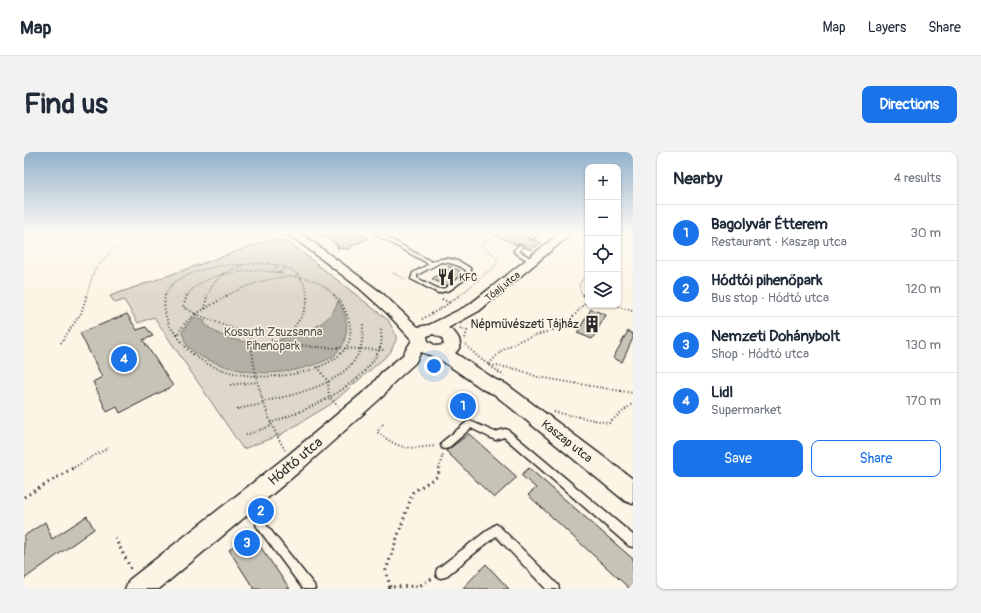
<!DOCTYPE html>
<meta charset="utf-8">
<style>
:root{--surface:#fff;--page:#f2f2f3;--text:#1f2937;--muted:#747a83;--line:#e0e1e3;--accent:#1a73e8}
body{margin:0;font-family:Pangolin,sans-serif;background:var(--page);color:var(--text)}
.controls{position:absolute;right:12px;top:12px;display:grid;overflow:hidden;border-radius:8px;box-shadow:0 1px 3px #0004}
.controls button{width:36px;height:36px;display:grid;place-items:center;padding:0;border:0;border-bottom:1px solid var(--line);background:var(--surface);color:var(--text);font:20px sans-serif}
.you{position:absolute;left:410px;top:214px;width:14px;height:14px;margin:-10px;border:3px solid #fff;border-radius:50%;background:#1a73e8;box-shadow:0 0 0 6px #1a73e833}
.badge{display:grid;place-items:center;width:26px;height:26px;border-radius:50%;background:var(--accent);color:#fff;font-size:13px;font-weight:700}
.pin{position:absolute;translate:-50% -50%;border:2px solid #fff;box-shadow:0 1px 4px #0006}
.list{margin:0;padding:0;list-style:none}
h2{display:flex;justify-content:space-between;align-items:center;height:52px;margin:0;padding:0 16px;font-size:17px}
h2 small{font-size:13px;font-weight:400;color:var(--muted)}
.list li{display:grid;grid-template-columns:26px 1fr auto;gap:12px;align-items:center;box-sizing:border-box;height:56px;padding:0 16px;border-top:1px solid var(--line)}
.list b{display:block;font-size:15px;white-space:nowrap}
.list p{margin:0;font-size:13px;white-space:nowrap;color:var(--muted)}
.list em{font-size:13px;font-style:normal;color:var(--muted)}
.actions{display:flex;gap:8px;padding:12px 16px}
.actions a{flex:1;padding:9px 0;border:1px solid var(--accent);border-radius:8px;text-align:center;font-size:14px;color:var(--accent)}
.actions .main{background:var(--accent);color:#fff}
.icon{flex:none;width:22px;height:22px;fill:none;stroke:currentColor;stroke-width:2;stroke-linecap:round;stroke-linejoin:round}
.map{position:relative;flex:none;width:609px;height:437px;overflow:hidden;border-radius:8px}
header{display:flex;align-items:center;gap:24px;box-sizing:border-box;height:56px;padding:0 20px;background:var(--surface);border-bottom:1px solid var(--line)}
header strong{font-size:19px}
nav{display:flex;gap:22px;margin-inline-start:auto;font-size:14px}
.intro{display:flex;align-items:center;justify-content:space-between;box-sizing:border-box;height:96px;padding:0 24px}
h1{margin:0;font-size:28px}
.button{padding:10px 18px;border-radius:8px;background:var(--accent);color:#fff;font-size:14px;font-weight:700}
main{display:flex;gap:24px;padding:0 24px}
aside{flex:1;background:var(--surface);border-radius:8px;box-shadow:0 1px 3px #0004}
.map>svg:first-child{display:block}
.green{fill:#ded8ca;stroke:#84827a}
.water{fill:#b4b0a5;stroke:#7d7b74}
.building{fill:#c8c3b7;stroke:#2b2b2b}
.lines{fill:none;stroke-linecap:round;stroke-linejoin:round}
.service-casing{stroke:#2b2b2b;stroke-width:3}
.tertiary-casing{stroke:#2b2b2b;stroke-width:3}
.path-far2{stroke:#2b2b2b;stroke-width:1.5;stroke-dasharray:0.5 2;stroke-linecap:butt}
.path-far1{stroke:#2b2b2b;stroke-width:2;stroke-dasharray:1 2.5;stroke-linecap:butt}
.path{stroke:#2b2b2b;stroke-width:3;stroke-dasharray:1.5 4;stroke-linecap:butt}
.service{fill:#fcf5e5;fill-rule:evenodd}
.tertiary{fill:#fcf5e5;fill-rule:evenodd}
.labels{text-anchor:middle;stroke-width:3;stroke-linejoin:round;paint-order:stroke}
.far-poi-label{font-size:10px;fill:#2b2b2b;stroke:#fcf5e5;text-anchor:start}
.far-street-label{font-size:10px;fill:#2b2b2b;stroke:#fcf5e5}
.poi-label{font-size:12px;fill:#2b2b2b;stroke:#fcf5e5;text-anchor:end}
.park-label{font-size:12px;fill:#585653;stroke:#fcf5e5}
.street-label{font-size:12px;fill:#2b2b2b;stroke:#fcf5e5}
.near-street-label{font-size:14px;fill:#2b2b2b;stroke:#fcf5e5}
</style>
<header>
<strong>Map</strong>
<nav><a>Map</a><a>Layers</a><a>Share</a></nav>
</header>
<div class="intro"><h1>Find us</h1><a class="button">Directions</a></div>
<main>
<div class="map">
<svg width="609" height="437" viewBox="0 0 609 437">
<rect width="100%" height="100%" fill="#fcf5e5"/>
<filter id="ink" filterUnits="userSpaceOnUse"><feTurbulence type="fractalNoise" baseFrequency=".025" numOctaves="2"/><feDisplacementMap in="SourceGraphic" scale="8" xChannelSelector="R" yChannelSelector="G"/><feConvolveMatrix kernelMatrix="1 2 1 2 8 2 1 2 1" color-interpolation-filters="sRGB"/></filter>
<g filter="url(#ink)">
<path class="green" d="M248,87L258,90L262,89L270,94L364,168L372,183V188L366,201L307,252L256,283L219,297L130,165L114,171L100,148L91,151L86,144Z"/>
<path class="water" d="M314,149C324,161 325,181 318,195H316C313,205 301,209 292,212C259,224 223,224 190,210C181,207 171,202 164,195C161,191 160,185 158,181L163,172L171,165L181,169L180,171C202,192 225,190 254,192L256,187C279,181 306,174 314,149Z"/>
<g class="building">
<path d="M295,81H335L344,87L327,94L326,97L313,96V93Z"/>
<path d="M466,81H493L504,85L505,88H511L517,90L508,98L500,95L499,93H493Z"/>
<path d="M425,114L436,119L434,121L437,123L422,134L408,127Z"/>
<path d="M567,157L582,163L568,187L553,181Z"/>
<path d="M103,162L113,178L122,175L129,184L119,188L149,234L96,261L93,255L83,260L69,230L78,225L56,181Z"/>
<path d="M604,179L609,182V186L598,210L589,206Z"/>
<path d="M445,282L493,325L470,346L422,299Z"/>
<path d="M505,316L609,407V437H606L504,343L512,336L497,323Z"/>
<path d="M63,364L70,377L0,427V384L21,370L28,387Z"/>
<path d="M226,380L266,437H230L205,398Z"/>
<path d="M462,412L485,437H438Z"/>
</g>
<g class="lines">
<g class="service-casing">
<g id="service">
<path d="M349,81H355L408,110C421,103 435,108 446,116L448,122L426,138L414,141L387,127L389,121L405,112ZM417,110C426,110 434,113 442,118V121L422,136L415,137L393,126V123Z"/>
<path d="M510,81H515L509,87H505V85Z"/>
<path d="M495,93L499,94L495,99L510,108V110H506L490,100V98Z"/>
<path d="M446,269L471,280L481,277L484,278L609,383V395L605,394L480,285L471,288L447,276L424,296L421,297L418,296L417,293L418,290L443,270Z"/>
<path d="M237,368L240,370L290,433L291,437H279L234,376L232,373L234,370Z"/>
<path d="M472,372L475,374L534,433L535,437H522L472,384L421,425L417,426L413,425L412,421L413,417L469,374Z"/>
</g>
</g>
<g class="tertiary-casing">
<path id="tertiary" d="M260,81H275L282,85L359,142L394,175L405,173L445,153L536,81H548L455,159L424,176C434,181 441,193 431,201L472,228L482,232L609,327V352L601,349L470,242L460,238L414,206L397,200L391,211L369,231L359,244L277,318L135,437H101L105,428L263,304L347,234L357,221L379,203L388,188L363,161L334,135L274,89ZM409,182L418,186L420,193L412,194L404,189L403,184Z"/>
</g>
<g class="path-far2">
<path d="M594,86L599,81"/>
<path d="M218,113C244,109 280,111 283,144"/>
<path d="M249,119L254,113"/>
<path d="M255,121L261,115"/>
<path d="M369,121L382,128"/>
<path d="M199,122L232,118L258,121L259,124"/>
<path d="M62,144L71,117L94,92"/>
<path d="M141,144C147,121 198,111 218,113L199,122"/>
<path d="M163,144C172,131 184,127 199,122"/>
<path d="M183,144L189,132L199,122"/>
<path d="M202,144C234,127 283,111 311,144"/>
<path d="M435,144L471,114L473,108L471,103L457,93L475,81"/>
<path d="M561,144L557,141L555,132L564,121"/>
</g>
<g class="path-far1">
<path d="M141,143C139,157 142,173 153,183L161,171L172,162L159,155L163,143"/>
<path d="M559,143L564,146"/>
<path d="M418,147L426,151"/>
<path d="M587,153L609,159"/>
<path d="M181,157L183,143"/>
<path d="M172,162L227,184C228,221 242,267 261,298"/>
<path d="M172,162L204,143"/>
<path d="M398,167L418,156L436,143"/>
<path d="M436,176L443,179L441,187"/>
<path d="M153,183C178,229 256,233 299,213C311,208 323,199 326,186C328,172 322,159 316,148H314L310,143"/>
<path d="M264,183C273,171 284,159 283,143"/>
<path d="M247,188L289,195L360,198"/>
<path d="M37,191L57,161L63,143"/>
<path d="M442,193L453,204L480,224"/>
<path d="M465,212L478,198L497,188L529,178L547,167L564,148"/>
<path d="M466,213L493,217L514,225L609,241"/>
<path d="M294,215L304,230L305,245L314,254"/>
<path d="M206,233L233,230"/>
<path d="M238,250C272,242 332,231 338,189C339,183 339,176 339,170"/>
<path d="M213,257L239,252"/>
<path d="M530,260L585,271L609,251"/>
<path d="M246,271C283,258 343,234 357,193C358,188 357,181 357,175"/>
<path d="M359,272L353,280C377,298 382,297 411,294"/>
<path d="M222,283L247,274"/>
<path d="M47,317L84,296"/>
<path d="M415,317L419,301"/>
</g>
<g class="path">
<path d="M0,345L49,316"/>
<path d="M91,386L108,419"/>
<path d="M366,435L362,418L389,340L414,324L416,316"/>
<path d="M365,437L366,435L395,434L409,426"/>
</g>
<use href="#service" class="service"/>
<use href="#tertiary" class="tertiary"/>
</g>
</g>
<linearGradient id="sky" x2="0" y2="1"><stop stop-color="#93b2cd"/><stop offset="0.57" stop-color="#fefaf3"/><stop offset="1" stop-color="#fefaf3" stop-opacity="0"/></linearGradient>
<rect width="609" height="142" fill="url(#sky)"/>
<defs>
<g id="restaurant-bare" transform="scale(1.38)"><path d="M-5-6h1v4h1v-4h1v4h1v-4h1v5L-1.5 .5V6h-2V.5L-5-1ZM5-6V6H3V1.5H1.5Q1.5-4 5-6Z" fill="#2b2b2b" stroke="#fcf5e5" stroke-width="2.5" paint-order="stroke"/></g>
<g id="building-bare" transform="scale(1.38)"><path d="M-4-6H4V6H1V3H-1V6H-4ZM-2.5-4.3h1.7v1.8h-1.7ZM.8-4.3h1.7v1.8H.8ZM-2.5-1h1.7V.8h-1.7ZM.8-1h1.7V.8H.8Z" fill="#2b2b2b" stroke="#fcf5e5" stroke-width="2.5" paint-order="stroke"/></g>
</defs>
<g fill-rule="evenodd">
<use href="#restaurant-bare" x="422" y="125"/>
<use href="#building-bare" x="568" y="172"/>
</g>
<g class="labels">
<g class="far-poi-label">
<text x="435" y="129">KFC</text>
</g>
<g class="far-street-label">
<text transform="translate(478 134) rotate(-39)" y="4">Tóalj utca</text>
</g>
<g class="poi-label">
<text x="555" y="176">Népművészeti Tájház</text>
</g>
<g class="park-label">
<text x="249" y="184">Kossuth Zsuzsanna<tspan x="249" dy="14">Pihenőpark</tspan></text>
</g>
<g class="street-label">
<text transform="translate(543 289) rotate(38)" y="4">Kaszap utca</text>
</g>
<g class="near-street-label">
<text transform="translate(271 309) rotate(-40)" y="5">Hódtó utca</text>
</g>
</g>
</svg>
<div class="controls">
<button>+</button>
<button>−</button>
<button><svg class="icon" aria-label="locate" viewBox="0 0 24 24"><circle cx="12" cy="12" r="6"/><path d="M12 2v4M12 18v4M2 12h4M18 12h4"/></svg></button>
<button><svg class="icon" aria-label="layers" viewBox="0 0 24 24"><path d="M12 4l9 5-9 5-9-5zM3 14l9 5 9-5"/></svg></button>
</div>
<div class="you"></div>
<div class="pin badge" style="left:439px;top:254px">1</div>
<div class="pin badge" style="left:237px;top:359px">2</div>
<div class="pin badge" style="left:223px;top:391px">3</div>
<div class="pin badge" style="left:100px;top:207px">4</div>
</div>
<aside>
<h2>Nearby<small>4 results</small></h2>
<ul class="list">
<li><span class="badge">1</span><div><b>Bagolyvár Étterem</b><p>Restaurant · Kaszap utca</p></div><em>30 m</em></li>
<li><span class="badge">2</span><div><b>Hódtói pihenőpark</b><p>Bus stop · Hódtó utca</p></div><em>120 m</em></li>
<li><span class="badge">3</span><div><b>Nemzeti Dohánybolt</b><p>Shop · Hódtó utca</p></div><em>130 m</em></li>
<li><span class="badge">4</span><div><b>Lidl</b><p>Supermarket</p></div><em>170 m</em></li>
</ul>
<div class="actions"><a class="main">Save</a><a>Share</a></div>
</aside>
</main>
